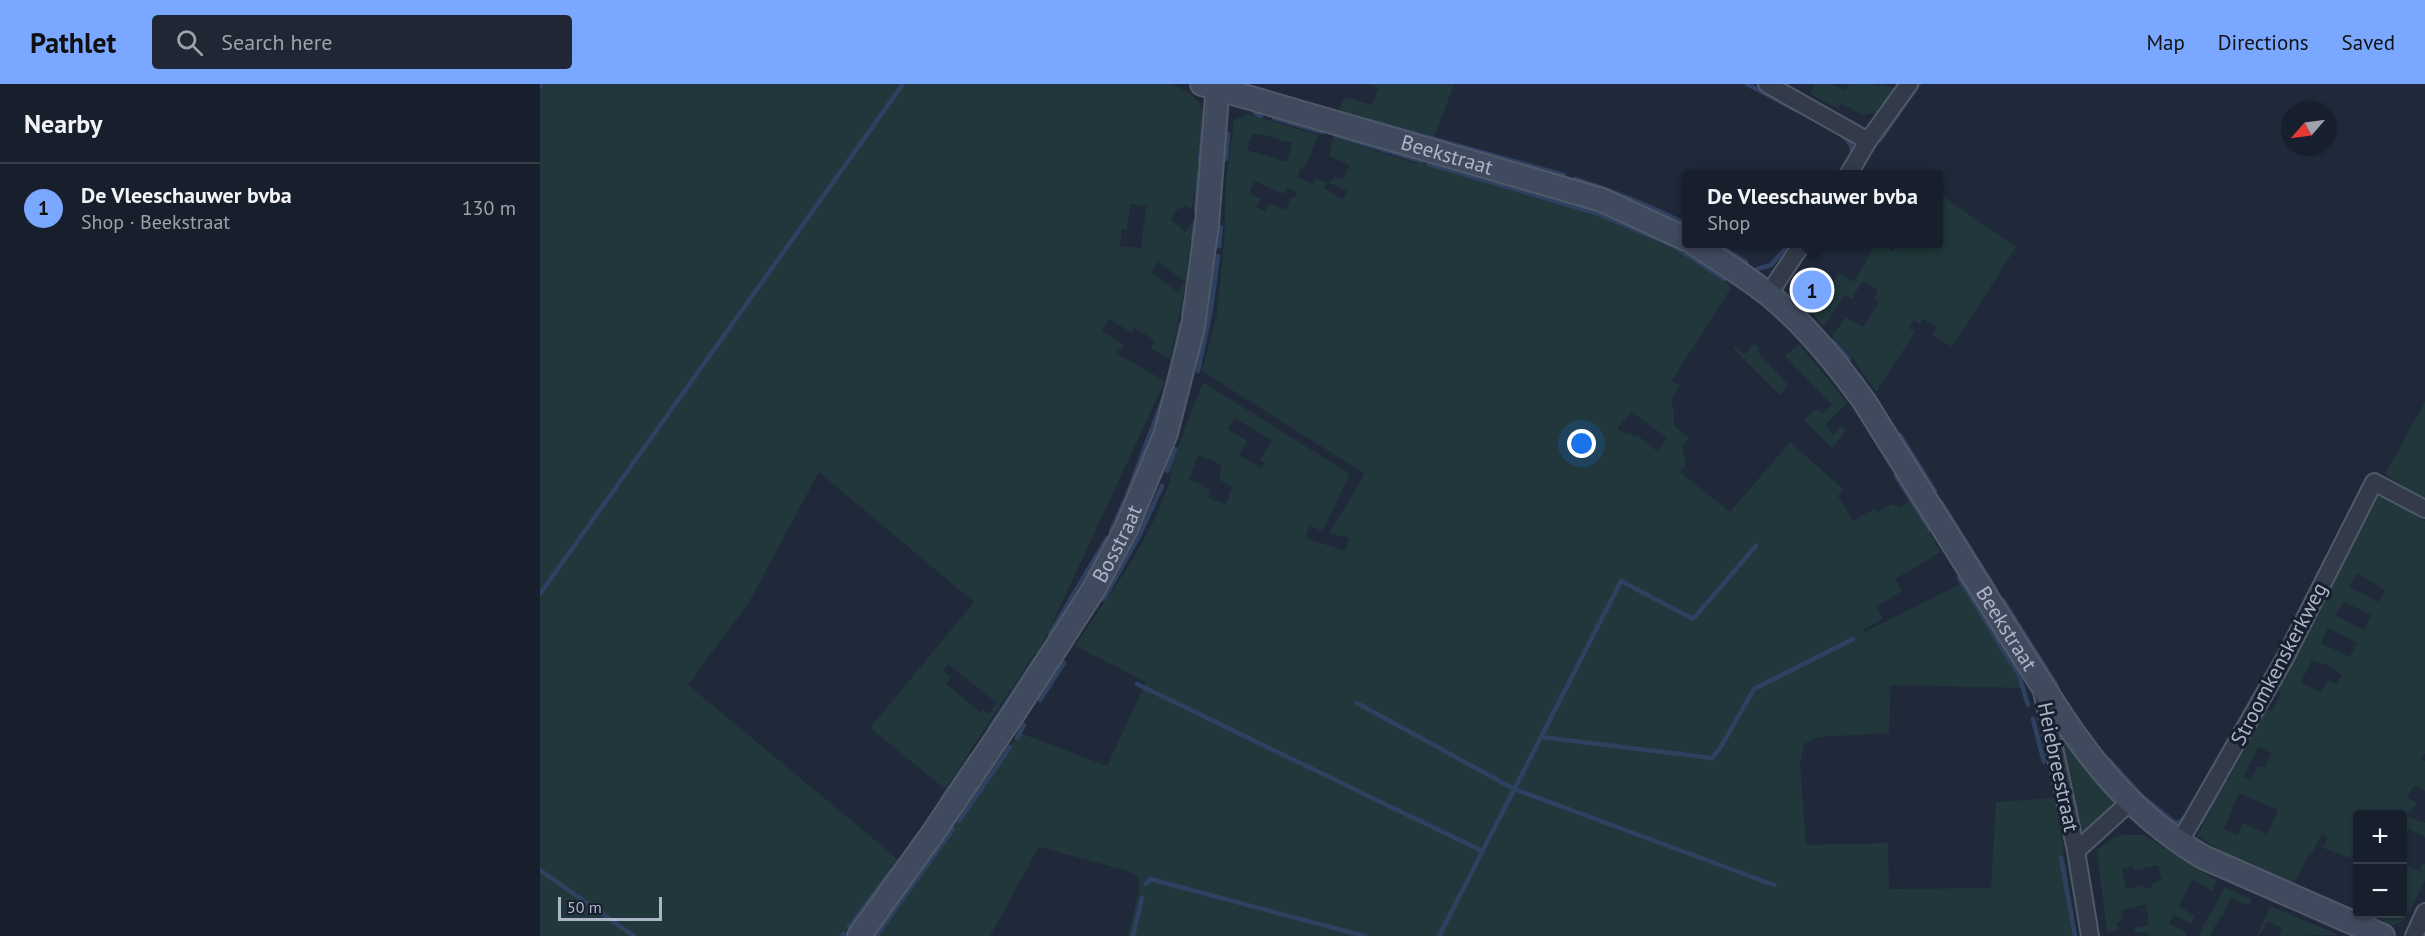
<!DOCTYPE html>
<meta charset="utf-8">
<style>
:root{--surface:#171f2c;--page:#202734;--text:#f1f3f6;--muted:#9ea2a9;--line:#363d48;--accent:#7aa7ff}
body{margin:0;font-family:"PT Sans",sans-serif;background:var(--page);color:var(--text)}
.controls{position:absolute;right:18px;bottom:18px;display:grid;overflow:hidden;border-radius:6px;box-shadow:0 2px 4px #0004}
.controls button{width:54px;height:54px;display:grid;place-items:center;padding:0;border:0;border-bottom:2px solid var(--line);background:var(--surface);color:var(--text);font:30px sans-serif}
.compass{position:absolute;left:1741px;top:18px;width:54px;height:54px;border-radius:50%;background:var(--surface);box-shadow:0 2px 4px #0004;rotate:242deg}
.scale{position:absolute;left:18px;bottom:15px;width:104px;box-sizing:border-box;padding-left:6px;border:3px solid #adb6c7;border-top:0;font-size:16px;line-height:21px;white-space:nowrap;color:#adb6c7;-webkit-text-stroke:4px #18202f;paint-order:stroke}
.you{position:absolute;left:1042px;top:360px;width:21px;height:21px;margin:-15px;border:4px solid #fff;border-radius:50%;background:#1a73e8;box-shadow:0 0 0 9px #1a73e833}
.badge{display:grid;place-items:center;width:39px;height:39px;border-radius:50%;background:var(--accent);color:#111;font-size:20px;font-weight:700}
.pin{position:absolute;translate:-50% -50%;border:3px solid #fff;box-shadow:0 2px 6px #0006}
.popup{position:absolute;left:1142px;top:86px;width:261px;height:78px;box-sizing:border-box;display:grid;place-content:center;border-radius:6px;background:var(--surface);filter:drop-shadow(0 2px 4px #0005);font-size:20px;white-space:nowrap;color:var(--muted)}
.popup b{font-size:22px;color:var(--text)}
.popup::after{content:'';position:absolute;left:50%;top:100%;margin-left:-12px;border:12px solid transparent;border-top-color:var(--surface)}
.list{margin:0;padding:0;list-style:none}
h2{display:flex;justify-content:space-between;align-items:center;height:78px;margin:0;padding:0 24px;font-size:26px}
h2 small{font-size:20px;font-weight:400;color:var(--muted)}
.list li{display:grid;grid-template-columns:39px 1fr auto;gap:18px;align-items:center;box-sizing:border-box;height:90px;padding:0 24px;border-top:2px solid var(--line)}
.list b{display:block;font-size:22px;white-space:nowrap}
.list p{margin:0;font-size:20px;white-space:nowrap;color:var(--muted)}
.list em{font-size:20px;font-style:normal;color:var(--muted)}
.icon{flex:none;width:33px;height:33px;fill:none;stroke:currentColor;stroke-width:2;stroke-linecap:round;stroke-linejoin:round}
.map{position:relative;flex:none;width:1885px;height:852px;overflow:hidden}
header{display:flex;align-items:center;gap:36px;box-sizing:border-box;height:84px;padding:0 30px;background:var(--accent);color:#111}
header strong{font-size:28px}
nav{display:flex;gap:33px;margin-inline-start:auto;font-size:21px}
.search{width:420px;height:54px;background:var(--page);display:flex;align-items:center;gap:15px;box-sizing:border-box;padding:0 21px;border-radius:6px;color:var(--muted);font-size:22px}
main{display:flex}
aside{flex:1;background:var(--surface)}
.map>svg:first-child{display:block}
.green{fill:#21373b;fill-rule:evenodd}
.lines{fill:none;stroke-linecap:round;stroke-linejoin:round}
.stream{stroke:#2f4161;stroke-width:4.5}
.street-casing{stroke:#505968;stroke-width:20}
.secondary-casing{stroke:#505968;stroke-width:26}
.street{stroke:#333b4a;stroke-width:16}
.secondary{stroke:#404a5e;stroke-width:22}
.labels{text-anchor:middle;stroke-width:6;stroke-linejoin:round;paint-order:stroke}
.street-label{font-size:21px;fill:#adb6c7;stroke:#18202f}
</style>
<header>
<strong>Pathlet</strong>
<div class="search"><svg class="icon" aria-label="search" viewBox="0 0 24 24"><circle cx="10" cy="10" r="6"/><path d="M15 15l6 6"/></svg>Search here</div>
<nav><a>Map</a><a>Directions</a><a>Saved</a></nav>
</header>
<main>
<aside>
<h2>Nearby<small></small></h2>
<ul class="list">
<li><span class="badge">1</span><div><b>De Vleeschauwer bvba</b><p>Shop · Beekstraat</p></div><em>130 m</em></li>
</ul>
</aside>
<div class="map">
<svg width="1885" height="852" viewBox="0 0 1885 852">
<rect width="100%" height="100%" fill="#1f293a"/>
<g class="green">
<path d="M0,0H631C644,5 658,13 663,27C668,43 654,104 652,125L646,122L636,126L631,136L646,148L653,135L646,198L630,276L611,264L615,257L595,244L591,249L570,235L562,246L585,262L575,269L625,297L498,570L495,569L405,705L330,644L434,518L279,388L208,520L148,601L359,776L302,852H0ZM590,120L606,122L601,164L580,162L582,145H587ZM618,178L645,198L638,208L611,188ZM408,580L457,619L448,630L443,626L440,628L406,600L410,593L403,587Z"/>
<path d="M830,0H914L894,54L797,28L805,13L832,21L838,4Z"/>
<path d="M1275,0H1291L1306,7L1309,0H1332L1339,3L1340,0L1356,5L1345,27L1322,31L1301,19L1298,24L1270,10Z"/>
<path d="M708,30L778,51L765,84L761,83L758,93L773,100L775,93L786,99L784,105L803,115L807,107L789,99L790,96L793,97L794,93L803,96L810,81L789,72L793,53L877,80L881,77L1056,129L1099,146L1134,162L1184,195L1191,204L1131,298L1140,300L1131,316L1134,329V342L1149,354L1142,363L1146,380L1140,388L1190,428L1250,358L1303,405L1298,412L1313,437L1334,425L1336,429L1352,420L1361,424L1369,417L1401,468L1355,495L1362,507L1336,523L1343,535L1324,545L1325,548L1423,499L1479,591L1483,604L1351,601L1349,649L1279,653L1264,660L1260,680L1266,761L1348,759L1349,805L1451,804L1456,718L1515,714L1537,852H588L600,802L597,792L589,787L499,763L450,852H333L480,649L567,682L606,598L535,562C571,508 613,453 632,390L629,386L663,298L810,390L782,447L769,442L765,454L805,467L809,454L789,449L825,390L662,287L677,229L684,163L686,95L694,36ZM712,50H719L752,59L747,78L707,66ZM714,97L744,110L748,104L757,108L754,114L751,113L746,126L729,119L725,127L717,123L721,115L709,110ZM1092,328L1127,354L1117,367L1097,351L1095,353L1090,348L1087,351L1077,344ZM694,334L732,356L720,376L725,379L722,385L699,371L707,357L687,345ZM658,371L677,378V380L681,382L680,396L692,403L686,420L668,414L670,406L664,404L665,401L649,396Z"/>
<path d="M1398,109L1476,163L1412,263L1392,251L1397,243L1383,235L1380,240L1374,236L1369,244L1375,248L1336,308L1312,273L1292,252L1306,233L1323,243L1339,218L1334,214L1338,206L1322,197L1312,215L1305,211L1284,242L1268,225L1276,213L1288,221L1295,212L1287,207L1299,189L1314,198L1335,162L1332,160H1340L1353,167L1356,160H1398Z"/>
<path d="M1214,259L1219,264L1217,267L1248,301L1240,311L1193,264L1195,263L1205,270Z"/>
<path d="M1259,260L1307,319L1285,341L1293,351L1302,342L1306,347L1292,364L1264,336L1277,325L1283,329L1292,321L1245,272Z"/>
<path d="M1885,318V416L1845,390Z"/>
<path d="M1843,410L1885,437V669L1881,675L1885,677V707L1874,701L1867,714L1877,718L1867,732L1885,739V753L1869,745L1863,759L1862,730H1818L1817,774L1812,772L1811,774L1783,764L1788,753L1782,750L1772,769H1769L1754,800L1690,772L1657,752L1727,625L1732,627L1741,609L1738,607L1742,597L1832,413ZM1817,489L1845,506L1839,518L1809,503ZM1804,518L1831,531L1824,546L1795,531ZM1788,544L1817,559L1810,573L1781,559ZM1772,576L1787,581L1802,591L1797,600L1788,596L1780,608L1761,598ZM1718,663L1731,669L1725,684L1717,682L1711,696L1703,693ZM1699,709L1738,726L1727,750L1703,739L1698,751L1684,745Z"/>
<path d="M1525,658H1527L1574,715L1573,723L1546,748L1539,745L1522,664Z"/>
<path d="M1583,751H1604L1677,797L1672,807L1653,795L1638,822L1655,832L1651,840L1634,830L1629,839L1646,849V852H1609L1608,848L1596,849L1594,844L1609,841L1606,820L1582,826L1583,837L1576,838L1578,846L1567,848L1557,766L1573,754ZM1618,781L1622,796L1611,799L1612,803L1605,805L1604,801L1586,805L1582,785L1592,782L1593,787Z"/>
<path d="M1863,779L1879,787L1882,779L1885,780V796L1865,836L1851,842L1826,830H1862Z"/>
<path d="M1685,803L1711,815L1709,822L1691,814L1683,832L1681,831L1670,852H1658Z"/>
<path d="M1730,822L1799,851L1739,852L1742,844L1727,837L1720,851L1718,850Z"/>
</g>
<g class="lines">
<g class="stream">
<path d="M1207,0L1256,26"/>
<path d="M0,2L1,0"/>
<path d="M715,29L721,32"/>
<path d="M734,34L782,48"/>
<path d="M826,36L1024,91"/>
<path d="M795,51L881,77"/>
<path d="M1303,52C1309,57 1315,64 1311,73"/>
<path d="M1340,56L1379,0"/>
<path d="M686,75L688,50"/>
<path d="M660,78L663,45"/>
<path d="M889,80L1056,129L1134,162L1184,195"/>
<path d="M1035,95C1074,107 1110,122 1146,140"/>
<path d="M656,127L659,88"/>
<path d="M653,157L655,139"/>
<path d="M1177,160L1206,178"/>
<path d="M679,162L681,143"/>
<path d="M1217,185L1231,181L1249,160"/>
<path d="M643,230L645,218"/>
<path d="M1293,257L1309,275"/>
<path d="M633,279L641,240"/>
<path d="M658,287L671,225L678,172"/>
<path d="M1360,351L1395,407"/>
<path d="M627,387L635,365"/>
<path d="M1356,392L1390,446"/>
<path d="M1401,418L1456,506"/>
<path d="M571,447L586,414L623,315"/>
<path d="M1419,494L1479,591L1488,621"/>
<path d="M0,510L363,0"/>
<path d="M564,515L599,452L622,402"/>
<path d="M1463,516L1517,602"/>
<path d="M510,550L567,454"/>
<path d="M597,600L942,767"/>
<path d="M500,616L524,579"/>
<path d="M817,619L974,705L1234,801"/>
<path d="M1493,635L1504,678"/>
<path d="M450,644L496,574"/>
<path d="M1001,653L1172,674L1179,666L1214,605L1313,555"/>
<path d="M477,654L484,641"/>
<path d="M1569,676L1603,713L1634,738L1639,739L1647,732"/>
<path d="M402,715L432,671"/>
<path d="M419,737L470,663"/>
<path d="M1661,738L1685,696"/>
<path d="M1521,774L1535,852"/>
<path d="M0,786L94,852"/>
<path d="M606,800L610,795L824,852"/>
<path d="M309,843L352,786"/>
<path d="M302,852L304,850"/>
<path d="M336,852L413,745"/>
<path d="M593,852L602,814"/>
<path d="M899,852L1081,497L1153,535L1216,462"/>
</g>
<g class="street-casing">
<g id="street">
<path d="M1227,0L1328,57"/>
<path d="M1308,91L1328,57L1369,0"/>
<path d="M1228,211L1262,160"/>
<path d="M1502,607L1536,767L1550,852"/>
<path d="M1639,759L1745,574L1834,398L1885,425"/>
<path d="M1536,767L1590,718"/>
<path d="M1874,852L1885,828"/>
</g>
</g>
<g class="secondary-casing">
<g id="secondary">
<path id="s1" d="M662,0L1062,116L1146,155"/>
<path id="s2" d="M1155,160C1179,176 1205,192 1228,210C1265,240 1296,278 1324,317C1371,391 1417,466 1464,541C1523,633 1566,716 1663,773L1843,852"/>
<path id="s3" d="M319,852L393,749L474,629L554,505L586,445L626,349L653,243L667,140L678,0"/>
</g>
</g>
<use href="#street" class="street"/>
<use href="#secondary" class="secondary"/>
</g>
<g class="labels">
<g class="street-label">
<text dy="7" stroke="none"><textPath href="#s1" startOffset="255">Beekstraat</textPath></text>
<text dy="7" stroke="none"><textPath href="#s3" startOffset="470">Bosstraat</textPath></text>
<text dy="7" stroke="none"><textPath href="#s2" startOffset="501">Beekstraat</textPath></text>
<text transform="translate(1739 580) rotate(-62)" y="7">Stroomkenskerkweg</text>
<text transform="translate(1518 683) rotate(78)" y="7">Heiebreestraat</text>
</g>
</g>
</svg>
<div class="controls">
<button>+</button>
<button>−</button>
</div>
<svg class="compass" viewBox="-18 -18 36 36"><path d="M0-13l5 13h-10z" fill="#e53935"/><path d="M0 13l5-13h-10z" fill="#9ea2a9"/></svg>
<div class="scale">50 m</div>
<div class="you"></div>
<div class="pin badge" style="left:1272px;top:206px">1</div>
<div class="popup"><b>De Vleeschauwer bvba</b>Shop</div>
</div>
</main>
